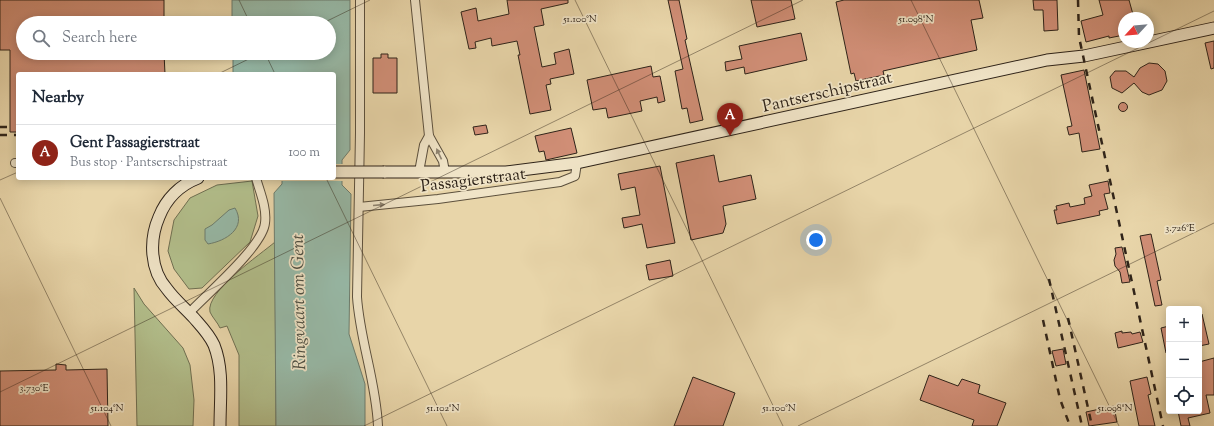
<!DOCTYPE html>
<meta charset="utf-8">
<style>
:root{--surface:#fff;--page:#f6f6f7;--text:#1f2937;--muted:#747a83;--line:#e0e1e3;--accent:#8f2418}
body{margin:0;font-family:"Sorts Mill Goudy",serif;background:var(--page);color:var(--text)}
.controls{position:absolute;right:12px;bottom:12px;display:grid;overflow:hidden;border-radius:4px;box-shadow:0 2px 10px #0003}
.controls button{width:36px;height:36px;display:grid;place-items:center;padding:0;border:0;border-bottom:1px solid var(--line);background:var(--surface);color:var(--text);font:20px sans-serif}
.compass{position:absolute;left:1118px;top:12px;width:36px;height:36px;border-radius:50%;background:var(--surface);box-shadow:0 2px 10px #0003;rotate:244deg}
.you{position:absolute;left:816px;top:240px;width:14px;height:14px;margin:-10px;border:3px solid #fff;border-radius:50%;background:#1a73e8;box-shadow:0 0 0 6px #1a73e833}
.badge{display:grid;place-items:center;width:26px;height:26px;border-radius:50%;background:var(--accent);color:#fff;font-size:13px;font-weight:700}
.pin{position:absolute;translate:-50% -33px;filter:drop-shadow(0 1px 2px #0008)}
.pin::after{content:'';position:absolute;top:21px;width:14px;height:12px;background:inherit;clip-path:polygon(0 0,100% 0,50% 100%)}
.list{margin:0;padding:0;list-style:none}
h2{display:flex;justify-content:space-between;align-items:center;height:52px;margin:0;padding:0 16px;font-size:17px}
h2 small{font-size:13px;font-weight:400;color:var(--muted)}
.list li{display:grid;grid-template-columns:26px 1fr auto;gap:12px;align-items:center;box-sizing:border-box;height:56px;padding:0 16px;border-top:1px solid var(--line)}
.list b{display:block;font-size:15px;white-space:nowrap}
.list p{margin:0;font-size:13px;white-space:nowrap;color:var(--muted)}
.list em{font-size:13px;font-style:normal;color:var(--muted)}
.icon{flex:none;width:22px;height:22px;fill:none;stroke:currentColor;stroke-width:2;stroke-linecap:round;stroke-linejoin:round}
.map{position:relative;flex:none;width:1214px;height:426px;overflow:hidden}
.search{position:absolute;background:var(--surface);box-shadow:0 2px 10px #0003;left:16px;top:16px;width:320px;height:44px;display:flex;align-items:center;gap:10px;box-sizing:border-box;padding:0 14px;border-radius:22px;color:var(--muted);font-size:15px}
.panel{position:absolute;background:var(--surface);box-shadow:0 2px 10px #0003;left:16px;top:72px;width:320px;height:108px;border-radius:4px}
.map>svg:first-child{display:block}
.green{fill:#b2be8b;stroke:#707052}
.water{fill:#97b9a7;stroke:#6d7d6e}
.pier{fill:#e8d5a9}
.building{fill:#d08e76;stroke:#2e2319}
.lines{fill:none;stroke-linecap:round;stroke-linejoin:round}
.minor-casing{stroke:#5c503d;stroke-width:10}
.secondary-casing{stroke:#2e2319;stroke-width:13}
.minor{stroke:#f0e4c7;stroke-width:8}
.secondary{stroke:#f0e4c7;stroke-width:11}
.rail{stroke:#2e2319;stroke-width:2.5;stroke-dasharray:7 7;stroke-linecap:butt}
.secondary-bridge-casing{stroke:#2e2319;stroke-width:13;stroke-linecap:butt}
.secondary-bridge{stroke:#f0e4c7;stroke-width:11}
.oneway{fill:#8f8470}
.ticks{fill:none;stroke:#2e2319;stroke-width:1;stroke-opacity:0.45}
.labels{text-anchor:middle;stroke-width:3.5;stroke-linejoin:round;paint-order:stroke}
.street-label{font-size:17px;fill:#2e2319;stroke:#f0e4c7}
.water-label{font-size:18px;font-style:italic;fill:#4e5044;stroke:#f0e4c7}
.ticks-label{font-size:10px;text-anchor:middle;fill:#2e2319;stroke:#f0e4c7;stroke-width:3.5;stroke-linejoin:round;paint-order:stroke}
</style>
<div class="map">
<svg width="1214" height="426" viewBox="0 0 1214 426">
<rect width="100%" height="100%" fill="#e8d5a9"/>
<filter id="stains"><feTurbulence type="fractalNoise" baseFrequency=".005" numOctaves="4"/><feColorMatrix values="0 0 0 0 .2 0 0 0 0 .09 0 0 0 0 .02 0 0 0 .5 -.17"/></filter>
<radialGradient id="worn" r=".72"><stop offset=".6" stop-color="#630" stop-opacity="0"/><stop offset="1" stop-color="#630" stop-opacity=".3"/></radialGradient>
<g class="green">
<path d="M252,181L258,216L250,242L202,288L189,289L174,269L168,251L174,220L190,198L217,185Z"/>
<path d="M275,242L276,426H239V355L227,326L220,328C218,323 212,317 210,312C205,292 261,254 275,242Z"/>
<path d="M134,288L144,304L183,348L190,365L194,400L193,426H137Z"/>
</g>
<g class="water">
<path d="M232,0H350V150L342,160V185L351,194L349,334L365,384V426H276L274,193L282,184V178H334V74H233V53H329V23H232Z"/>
<path d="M235,208C247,228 226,241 208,244L205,240V229L212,225L229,210Z"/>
</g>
<path class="pier" d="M334,164H344V181H280V178H334Z"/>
<g class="building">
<path d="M0,0H164V23H23V53H164L165,74H18V132H10V50H0Z"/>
<path d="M507,0H568V3L541,9L544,25L534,27L542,67L556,64L554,53L569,49L574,74L550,79L551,84L546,85L551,110L530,114L518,55H520L517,41L492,46L491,38L475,42L476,48L469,49L461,12L476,8L478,21L509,14Z"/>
<path d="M668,0H679L687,39L685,40L703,120L690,123L687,108L682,109L675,71L683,69Z"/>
<path d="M751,0H791L795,19L757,27Z"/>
<path d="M844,0H979L983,18L971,20L977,50L883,71L884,75L856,81L854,73L851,74L836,2Z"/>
<path d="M1033,0H1057L1058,30L1044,31L1043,10H1034Z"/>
<path d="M1099,0H1129L1134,18H1124V35L1109,38V36L1086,42L1081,21L1103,15Z"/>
<path d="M801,33L807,60L745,74L744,67L726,71L725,62L742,59L739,46Z"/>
<path d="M1214,41V68L1211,69L1205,43Z"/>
<path d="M381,54H388V58H397V93H373V58H381Z"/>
<path d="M1149,63L1158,64L1165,71L1167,81L1162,90L1149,95L1142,92L1134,83L1122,93L1112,88L1110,77L1115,71H1126L1134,77L1140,68Z"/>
<path d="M651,66L653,77L660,76L665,101L658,103L657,97L640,101L642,111L608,118L606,108L593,110L587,80Z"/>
<path d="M1084,70L1100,149L1082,152L1079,133L1069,135L1067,127L1072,126L1061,75Z"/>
<circle cx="1123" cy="107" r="4.5"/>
<path d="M486,125L488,133L475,135L473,127Z"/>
<path d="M571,128L577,153L546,160L544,151L539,152L535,136Z"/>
<path d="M714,155L719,182L751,175L756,199L723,206L726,224L723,233L691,240L676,163Z"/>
<path d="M660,166L675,243L647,248L642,224L624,228L622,218L640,215L635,187L621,190L618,174Z"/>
<path d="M1108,181L1110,193L1104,194L1108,209L1099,211L1100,215L1057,224L1054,210H1057L1056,206L1069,203L1070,207L1085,204L1084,198L1092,196L1089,185Z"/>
<path d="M1151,234L1161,280L1157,281L1162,305L1155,306L1140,236Z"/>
<path d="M1122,247L1130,282L1122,283L1120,272L1115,266L1114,260L1116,254L1115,248Z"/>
<path d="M670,260L673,276L649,280L646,265Z"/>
<path d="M1199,314H1202L1209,344L1199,346Z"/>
<path d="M1169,326V352L1166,353L1161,328Z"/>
<path d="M1122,331V333L1131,332L1132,334L1140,332L1143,342L1118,348L1115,333Z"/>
<path d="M1063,349L1066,364L1056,366L1052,351Z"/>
<path d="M1214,358V395H1206L1210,413L1188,418L1190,426H1181L1178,411H1199V362Z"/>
<path d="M56,364L66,365V370L107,369L108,426H0V371L56,370Z"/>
<path d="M929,375L958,386L962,379L980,385L978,393L1006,403L997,426H972L974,420L920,400Z"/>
<path d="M693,377L735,393L723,426H674Z"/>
<path d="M1147,377L1151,394L1148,395L1155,426H1139L1130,381Z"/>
<path d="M1114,406L1117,422L1089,426L1086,412Z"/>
</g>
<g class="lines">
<g class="minor-casing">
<g id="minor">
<path d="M360,0V133L357,297C360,341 376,381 378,426"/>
<path d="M415,0L429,136L443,161L445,172"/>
<path d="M15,163H18"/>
<path d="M419,172L424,145L429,136"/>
<path d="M359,207L438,199L560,182L575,176L577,163"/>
<path d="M189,313C207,294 263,246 265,223C267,208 260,192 256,178"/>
</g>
</g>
<g class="secondary-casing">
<g id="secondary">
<path d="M384,172H506L577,163L1047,60L1084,56L1214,28"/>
<path d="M198,178C180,185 166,199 159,217C149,240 150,270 167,289C175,300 185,308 194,318C201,326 209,334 214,345C224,370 220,399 220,426"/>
</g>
</g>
<use href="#minor" class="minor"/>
<use href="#secondary" class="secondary"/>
<g class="rail">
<path d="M1078,0L1079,37L1163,426"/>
<path d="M0,127H10"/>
<path d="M0,135H18"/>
<path d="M1049,279L1082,426"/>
<path d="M1068,318L1092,426"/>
<path d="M1043,320L1060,399L1070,426"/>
</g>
<g class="secondary-bridge-casing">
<path id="secondary-bridge" d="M334,172H384"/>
</g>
<use href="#secondary-bridge" class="secondary-bridge"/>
</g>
<defs><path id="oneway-solid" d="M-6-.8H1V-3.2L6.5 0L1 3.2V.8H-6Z"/></defs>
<g class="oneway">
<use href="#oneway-solid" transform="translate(439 154) rotate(-115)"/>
<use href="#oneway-solid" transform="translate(379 205) rotate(-5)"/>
</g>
<path class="ticks" d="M239,0L250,23M575,0L783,426M911,0L1119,426M323,23L370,0M265,53L275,74M218,74L261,53M326,178L447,426M0,180L18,172M0,198L111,426M0,392L803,0M364,426L1214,11M798,426L1214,223"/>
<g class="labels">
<g class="street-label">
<text transform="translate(827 91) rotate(-13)" y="6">Pantserschipstraat</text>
<text transform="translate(473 179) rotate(-7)" y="6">Passagierstraat</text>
</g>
<g class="water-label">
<text transform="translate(298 302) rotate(-91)" y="6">Ringvaart om Gent</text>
</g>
</g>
<g class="ticks-label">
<text x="580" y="22">51.100°N</text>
<text x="916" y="22">51.098°N</text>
<text x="1180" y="231">3.726°E</text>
<text x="34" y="391">3.730°E</text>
<text x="107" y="411">51.104°N</text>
<text x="443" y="411">51.102°N</text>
<text x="779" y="411">51.100°N</text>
<text x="1115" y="411">51.098°N</text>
</g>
<rect width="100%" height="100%" filter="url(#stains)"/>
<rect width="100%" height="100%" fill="url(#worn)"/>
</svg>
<div class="controls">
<button>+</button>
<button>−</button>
<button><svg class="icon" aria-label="locate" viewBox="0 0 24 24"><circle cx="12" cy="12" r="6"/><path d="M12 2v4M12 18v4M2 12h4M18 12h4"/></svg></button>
</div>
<svg class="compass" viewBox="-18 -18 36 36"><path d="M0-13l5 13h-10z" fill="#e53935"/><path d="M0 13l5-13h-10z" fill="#747a83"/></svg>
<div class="you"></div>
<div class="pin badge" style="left:730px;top:136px">A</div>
<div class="search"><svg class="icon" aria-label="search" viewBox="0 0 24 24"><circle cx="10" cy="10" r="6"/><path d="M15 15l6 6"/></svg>Search here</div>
<section class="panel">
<h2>Nearby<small></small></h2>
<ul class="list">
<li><span class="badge">A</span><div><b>Gent Passagierstraat</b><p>Bus stop · Pantserschipstraat</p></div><em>100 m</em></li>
</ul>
</section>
</div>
